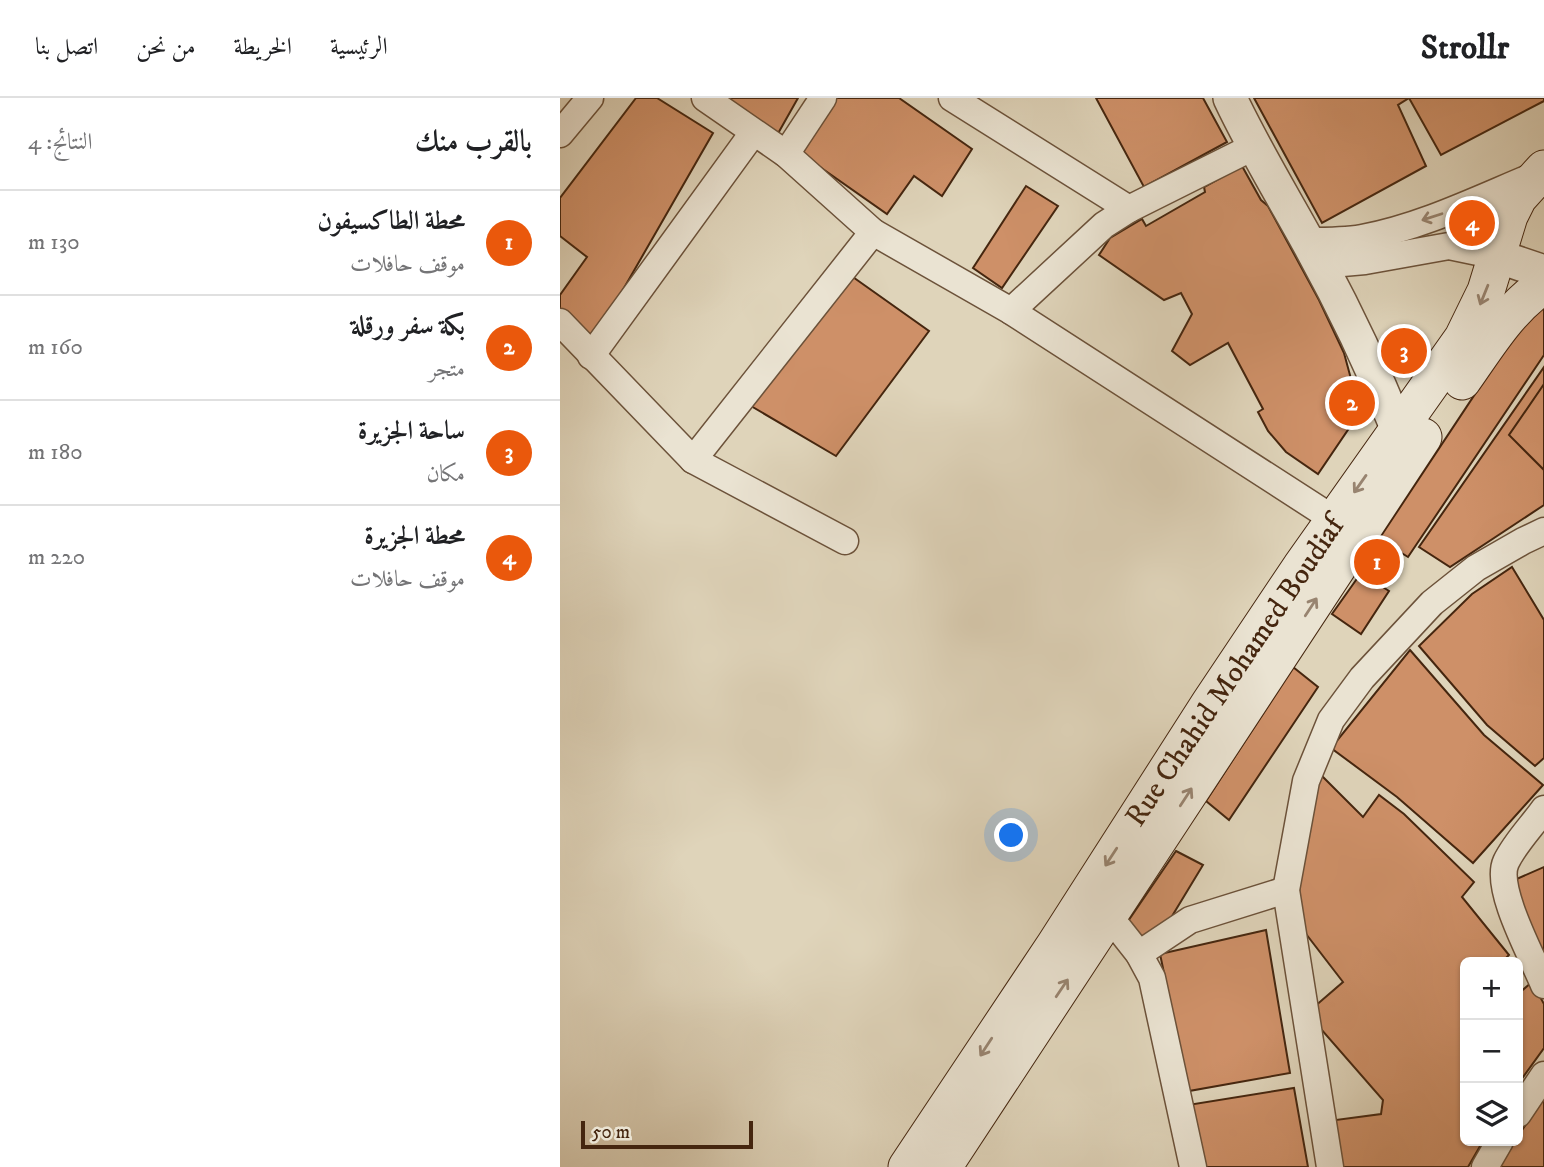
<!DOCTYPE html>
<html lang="ar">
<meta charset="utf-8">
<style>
:root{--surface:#fff;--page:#f6f6f6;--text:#202124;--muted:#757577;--line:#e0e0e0;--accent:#ea580c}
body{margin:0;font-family:"IM FELL DW Pica",Amiri,serif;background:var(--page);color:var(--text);direction:rtl}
.controls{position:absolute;right:21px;bottom:21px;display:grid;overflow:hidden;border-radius:10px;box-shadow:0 2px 5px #0004}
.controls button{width:63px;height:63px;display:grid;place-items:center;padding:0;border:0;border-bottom:2px solid var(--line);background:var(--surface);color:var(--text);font:35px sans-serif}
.scale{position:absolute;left:21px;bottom:18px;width:172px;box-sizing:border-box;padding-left:7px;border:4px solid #45260f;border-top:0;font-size:19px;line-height:24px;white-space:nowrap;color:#45260f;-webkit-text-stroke:5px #eae3d2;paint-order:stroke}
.you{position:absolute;left:452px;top:738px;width:24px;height:24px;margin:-18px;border:5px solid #fff;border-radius:50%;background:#1a73e8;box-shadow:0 0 0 10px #1a73e833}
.badge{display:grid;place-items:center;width:46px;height:46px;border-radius:50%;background:var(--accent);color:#fff;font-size:23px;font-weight:700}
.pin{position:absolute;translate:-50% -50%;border:4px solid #fff;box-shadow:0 2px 7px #0006}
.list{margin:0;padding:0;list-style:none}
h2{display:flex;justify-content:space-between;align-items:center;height:91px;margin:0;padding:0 28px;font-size:30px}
h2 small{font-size:23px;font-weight:400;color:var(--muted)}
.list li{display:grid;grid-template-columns:46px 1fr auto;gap:21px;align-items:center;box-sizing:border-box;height:105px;padding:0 28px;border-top:2px solid var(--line)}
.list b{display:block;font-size:26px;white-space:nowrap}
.list p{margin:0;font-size:23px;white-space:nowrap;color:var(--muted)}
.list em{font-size:23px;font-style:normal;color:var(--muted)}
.icon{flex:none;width:38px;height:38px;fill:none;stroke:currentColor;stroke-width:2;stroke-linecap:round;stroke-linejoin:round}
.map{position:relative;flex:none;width:984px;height:1069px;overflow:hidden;direction:ltr}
header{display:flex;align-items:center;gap:42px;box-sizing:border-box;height:98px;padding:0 35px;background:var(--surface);border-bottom:2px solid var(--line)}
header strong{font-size:33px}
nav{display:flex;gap:38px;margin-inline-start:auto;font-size:24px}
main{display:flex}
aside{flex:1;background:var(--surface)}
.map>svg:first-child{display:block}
.building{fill:#ce9068;stroke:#45260f;stroke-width:2}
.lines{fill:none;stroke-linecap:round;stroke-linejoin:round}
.minor-casing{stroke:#6c523a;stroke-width:29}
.tertiary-casing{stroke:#6c523a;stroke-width:36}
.secondary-casing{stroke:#45260f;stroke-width:39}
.minor{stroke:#eae3d2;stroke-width:26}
.tertiary{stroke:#eae3d2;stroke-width:33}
.secondary{stroke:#eae3d2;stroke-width:37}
.oneway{stroke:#988470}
.labels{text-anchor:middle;stroke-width:7;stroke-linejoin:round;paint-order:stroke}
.street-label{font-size:30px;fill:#45260f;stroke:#eae3d2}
</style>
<header>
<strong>Strollr</strong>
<nav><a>الرئيسية</a><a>الخريطة</a><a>من نحن</a><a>اتصل بنا</a></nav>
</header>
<main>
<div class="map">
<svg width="984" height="1069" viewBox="0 0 984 1069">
<rect width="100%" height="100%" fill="#dfd4ba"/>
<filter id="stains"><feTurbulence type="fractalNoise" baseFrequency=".00286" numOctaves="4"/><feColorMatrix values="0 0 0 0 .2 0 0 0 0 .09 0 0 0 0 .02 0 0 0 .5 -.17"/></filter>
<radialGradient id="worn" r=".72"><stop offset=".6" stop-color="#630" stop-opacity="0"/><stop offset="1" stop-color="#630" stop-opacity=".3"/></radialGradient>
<g class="building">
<path d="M76,0H97L153,35L60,197L30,241L0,219V197L27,159L0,138V100Z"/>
<path d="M163,0H238L216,39Z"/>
<path d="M276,0H339L412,51L382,98L354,78L327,116L240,55Z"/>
<path d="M536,0H643L667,44L584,89Z"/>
<path d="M694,0H849L838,7L866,68L762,125Z"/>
<path d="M849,0H984V3L881,57Z"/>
<path d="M682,68L701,102L708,108L759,202L784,255L800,314L758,376L726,354L708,333L698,314L703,311L668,245L630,267L612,253L632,216L621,195L604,202L539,157L550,140L582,121L586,128L645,94L644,89Z"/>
<path d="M466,88L498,108L442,190L413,170Z"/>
<path d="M283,172L369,233L276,358L191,308Z"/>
<path d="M980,198L984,200V257L848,459L819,441Z"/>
<path d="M984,269V407L890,469L859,449Z"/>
<path d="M984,286V372L949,337Z"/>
<path d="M952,469L984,522V660L975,668L927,627L859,548L912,496Z"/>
<path d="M801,475L829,493L801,536L772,516Z"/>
<path d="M850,552L924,637L983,687L913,765L837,699L771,650Z"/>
<path d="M733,569L758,589L669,722L646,703Z"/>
<path d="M762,678L803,719L819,697L844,716L914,784L902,799L949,857L942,864H905V1043H923L908,1069H777L768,1023L821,1016L823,1002L747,915L783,884L733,819L751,700Z"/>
<path d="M616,753L643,767L606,828L583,847L562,832Z"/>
<path d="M984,769V866L952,783Z"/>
<path d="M706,832L730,975L629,993L600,856Z"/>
<path d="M972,884L984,906V950L958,986V896Z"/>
<path d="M734,990L748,1069H641L628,1007Z"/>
<path d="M984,1000V1069H937L955,1043H958V1038Z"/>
</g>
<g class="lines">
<g class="minor-casing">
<g id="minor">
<path d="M145,0L226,56L313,134L451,213L775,422"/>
<path d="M392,0L569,111"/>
<path d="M0,36L30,0"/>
<path d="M226,56L263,0"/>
<path d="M748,143C766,143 785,143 802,140C862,129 920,100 976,77"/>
<path d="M760,167L805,163L889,148L937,158"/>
<path d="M451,213L544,127L569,111L693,49"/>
<path d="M0,224L133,362L285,443"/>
<path d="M31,258L193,35"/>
<path d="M133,362L313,134"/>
<path d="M984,711C972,728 955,745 946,764C934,790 973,860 984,887"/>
<path d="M549,818L579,856L592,880L633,1069"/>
<path d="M579,856L630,822L726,792"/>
<path d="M958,1016L984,977"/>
<path d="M770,1069L726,792L746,683L771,622L802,580L872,505L916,470L963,443L984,433"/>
<path d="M925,1069L940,1043"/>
</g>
</g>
<g class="tertiary-casing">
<g id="tertiary">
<path d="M670,0C693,49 721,95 747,142C781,203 812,268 838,332"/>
<path d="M937,158L984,174"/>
</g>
</g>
<g class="secondary-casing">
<g id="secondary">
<path d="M902,283C927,248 948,211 984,187"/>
<path d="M347,1069L495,847L650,605L741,469L903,240L926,193L949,118L958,100L984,71"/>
<path d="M383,1069L863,339"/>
</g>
</g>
<use href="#minor" class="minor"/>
<use href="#tertiary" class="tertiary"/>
<use href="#secondary" class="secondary"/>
</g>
<defs><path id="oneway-shaft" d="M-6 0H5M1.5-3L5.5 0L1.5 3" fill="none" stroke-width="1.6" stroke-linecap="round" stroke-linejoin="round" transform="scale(1.75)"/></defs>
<g class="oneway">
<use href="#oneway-shaft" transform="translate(872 119) rotate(162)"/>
<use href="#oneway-shaft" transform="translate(924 197) rotate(112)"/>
<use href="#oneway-shaft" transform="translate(800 386) rotate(125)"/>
<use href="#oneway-shaft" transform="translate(751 509) rotate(-57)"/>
<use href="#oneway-shaft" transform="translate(626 699) rotate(-57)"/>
<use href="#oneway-shaft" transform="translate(551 759) rotate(123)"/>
<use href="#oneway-shaft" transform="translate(502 890) rotate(-56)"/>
<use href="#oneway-shaft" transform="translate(426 949) rotate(123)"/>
</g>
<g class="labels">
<g class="street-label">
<text transform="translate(674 573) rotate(-56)" y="10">Rue Chahid Mohamed Boudiaf</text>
</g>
</g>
<rect width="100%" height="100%" filter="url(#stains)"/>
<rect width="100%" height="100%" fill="url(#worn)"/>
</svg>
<div class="controls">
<button>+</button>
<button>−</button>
<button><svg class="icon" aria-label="layers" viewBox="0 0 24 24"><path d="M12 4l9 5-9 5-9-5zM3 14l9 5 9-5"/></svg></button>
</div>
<div class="scale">50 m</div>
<div class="you"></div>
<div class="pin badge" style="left:817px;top:464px">1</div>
<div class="pin badge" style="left:792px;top:305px">2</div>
<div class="pin badge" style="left:844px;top:253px">3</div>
<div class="pin badge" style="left:912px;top:125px">4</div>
</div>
<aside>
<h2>بالقرب منك<small>النتائج: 4</small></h2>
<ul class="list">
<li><span class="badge">1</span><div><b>محطة الطاكسيفون</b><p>موقف حافلات</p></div><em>130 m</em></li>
<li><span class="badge">2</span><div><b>بكة سفر ورقلة</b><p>متجر</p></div><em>160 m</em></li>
<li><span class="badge">3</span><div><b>ساحة الجزيرة</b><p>مكان</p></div><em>180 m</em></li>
<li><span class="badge">4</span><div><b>محطة الجزيرة</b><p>موقف حافلات</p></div><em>220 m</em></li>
</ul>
</aside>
</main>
